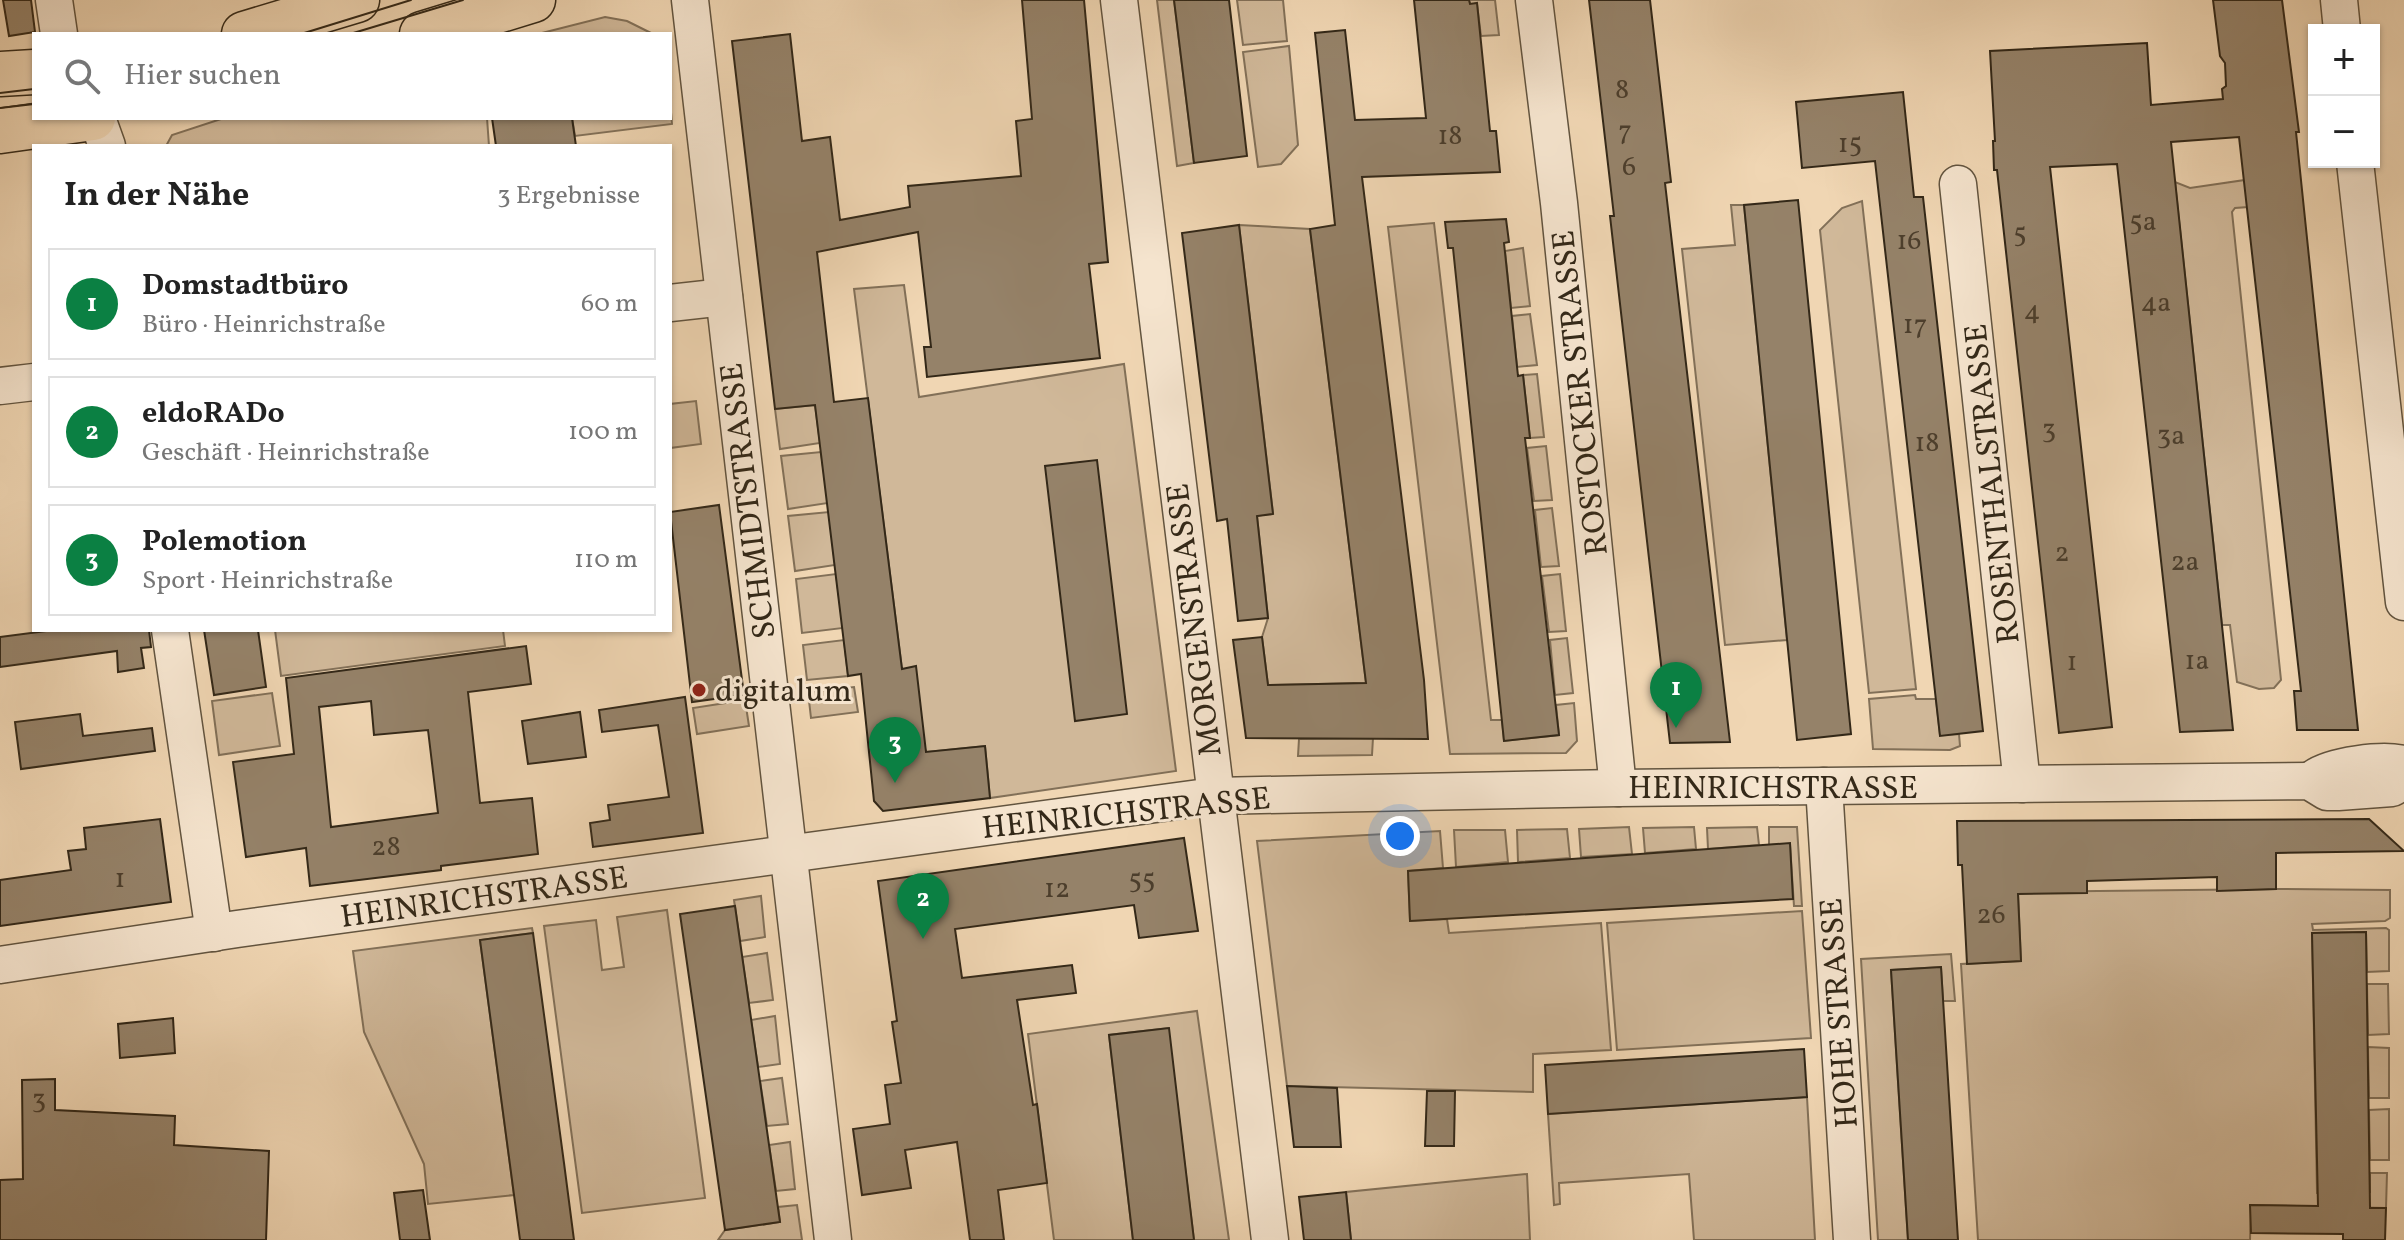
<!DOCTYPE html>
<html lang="de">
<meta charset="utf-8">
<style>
:root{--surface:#fff;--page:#f2f2f2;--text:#222;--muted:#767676;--line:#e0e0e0;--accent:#0b8043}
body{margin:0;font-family:Vollkorn,serif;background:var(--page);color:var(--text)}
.controls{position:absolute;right:24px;top:24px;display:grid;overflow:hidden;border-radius:0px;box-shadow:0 2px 6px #0004}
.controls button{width:72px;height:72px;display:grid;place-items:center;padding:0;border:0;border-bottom:2px solid var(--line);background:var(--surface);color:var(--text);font:40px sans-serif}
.you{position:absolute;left:1400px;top:836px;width:28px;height:28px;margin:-20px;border:6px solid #fff;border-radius:50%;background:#1a73e8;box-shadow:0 0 0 12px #1a73e833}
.badge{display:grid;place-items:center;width:52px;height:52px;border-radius:50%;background:var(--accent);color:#fff;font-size:26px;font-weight:700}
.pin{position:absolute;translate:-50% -66px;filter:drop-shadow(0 2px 4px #0008)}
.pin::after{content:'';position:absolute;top:42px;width:28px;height:24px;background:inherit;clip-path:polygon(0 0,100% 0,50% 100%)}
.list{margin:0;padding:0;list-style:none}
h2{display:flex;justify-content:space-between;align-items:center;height:104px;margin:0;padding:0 32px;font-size:34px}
h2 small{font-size:26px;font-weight:400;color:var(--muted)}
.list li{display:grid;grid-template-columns:52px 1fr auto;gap:24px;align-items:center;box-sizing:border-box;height:112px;margin:0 16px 16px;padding:0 16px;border:2px solid var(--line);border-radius:0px}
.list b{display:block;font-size:30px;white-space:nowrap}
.list p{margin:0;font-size:26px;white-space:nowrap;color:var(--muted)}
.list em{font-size:26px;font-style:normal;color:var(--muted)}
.icon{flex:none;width:44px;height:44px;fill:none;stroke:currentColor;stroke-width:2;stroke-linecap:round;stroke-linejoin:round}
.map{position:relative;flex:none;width:2404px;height:1240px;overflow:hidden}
.search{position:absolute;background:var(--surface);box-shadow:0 2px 6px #0004;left:32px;top:32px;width:640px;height:88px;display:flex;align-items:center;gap:20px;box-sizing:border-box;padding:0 28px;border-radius:0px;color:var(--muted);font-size:30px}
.panel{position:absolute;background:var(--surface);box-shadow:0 2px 6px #0004;left:32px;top:144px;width:640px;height:488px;border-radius:0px}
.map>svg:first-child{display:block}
.green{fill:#d0b899;stroke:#827058;stroke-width:2}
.building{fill:#958269;stroke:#332818;stroke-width:2;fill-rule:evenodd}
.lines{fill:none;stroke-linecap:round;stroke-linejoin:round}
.minor-casing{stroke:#62543f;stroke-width:39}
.major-casing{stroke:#332818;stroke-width:47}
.minor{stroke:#f5e4ce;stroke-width:36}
.major{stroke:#f0d6b3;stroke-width:44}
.tram{stroke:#332818;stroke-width:2}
.poi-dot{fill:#8f2418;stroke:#f5e4ce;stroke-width:3}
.labels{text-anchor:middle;stroke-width:6;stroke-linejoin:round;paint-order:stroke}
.number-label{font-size:28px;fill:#4c3e2c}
.street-label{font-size:32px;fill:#332818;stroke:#f5e4ce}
.poi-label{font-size:32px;fill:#332818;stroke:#f5e4ce;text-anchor:start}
</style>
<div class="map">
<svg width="2404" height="1240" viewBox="0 0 2404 1240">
<rect width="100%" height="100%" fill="#f0d6b3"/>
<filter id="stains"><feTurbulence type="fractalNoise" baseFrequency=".0025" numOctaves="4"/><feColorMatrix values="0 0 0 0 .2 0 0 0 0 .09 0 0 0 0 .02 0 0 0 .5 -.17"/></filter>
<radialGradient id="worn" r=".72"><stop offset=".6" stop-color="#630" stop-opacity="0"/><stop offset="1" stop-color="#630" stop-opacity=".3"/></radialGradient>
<g class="green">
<path d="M1157,0H1174L1194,163L1177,166Z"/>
<path d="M1237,0H1283L1287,41L1243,45Z"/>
<path d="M1469,0H1495L1499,35L1481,36L1477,4H1470Z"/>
<path d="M605,17L627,21L653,34H538Z"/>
<path d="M1289,46L1298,145L1281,164L1258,167L1243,52Z"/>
<path d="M670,101L672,124L575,136L572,118H670Z"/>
<path d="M224,118H487L489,146H166L172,135Z"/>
<path d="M2245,180L2248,207L2235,208L2232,212L2281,680L2274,688L2259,689L2237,682L2230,625H2222L2175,182L2190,188Z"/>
<path d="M1862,201L1916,689L1869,693L1820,230L1842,208Z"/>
<path d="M1731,205H1744L1787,640L1725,645L1682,249L1735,245Z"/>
<path d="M1434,223L1491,720H1502L1504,741L1559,735L1556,705L1574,703L1577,741L1566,753L1450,754L1388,227Z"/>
<path d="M1239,225L1310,229L1366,683L1268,685L1262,637L1268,618L1257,516L1273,513Z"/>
<path d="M1523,248L1530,306L1511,308L1505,251Z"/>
<path d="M904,285L919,397L1124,364L1176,771L990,798L985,746L926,752L902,669L854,289Z"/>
<path d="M1530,314L1537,365L1517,367L1512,316Z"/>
<path d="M1537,374L1544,437L1530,438L1523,375Z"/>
<path d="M696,401L701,444L670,448V404Z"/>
<path d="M815,405L820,443L780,449L775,409Z"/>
<path d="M1546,446L1552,500L1534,501L1527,448Z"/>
<path d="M821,452L828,503L788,509L781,456Z"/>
<path d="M1552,508L1559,566L1541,567L1535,510Z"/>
<path d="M829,512L835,565L795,571L788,516Z"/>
<path d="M836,574L843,628L802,633L796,579Z"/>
<path d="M1560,574L1566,631L1549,632L1542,576Z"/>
<path d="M275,630H503L505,646L281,676Z"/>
<path d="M1567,638L1573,693L1555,695L1550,640Z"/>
<path d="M844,640L848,676L807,680L803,645Z"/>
<path d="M854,687L858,712L811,718L808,692Z"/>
<path d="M272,693L280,746L219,755L212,701Z"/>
<path d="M1915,695L1916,699H1936L1940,735L1959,734L1960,746L1950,750L1873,749L1869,699Z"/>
<path d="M745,700L749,726L697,734L693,708Z"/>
<path d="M1373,738L1372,755L1298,756L1299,739Z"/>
<path d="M1629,827L1632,854L1581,857L1579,829Z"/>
<path d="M1694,827L1696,849L1645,853L1643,828Z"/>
<path d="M1757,827L1759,845L1708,849L1707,828Z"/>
<path d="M1769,827H1797L1802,906H1794L1790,844L1769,845Z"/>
<path d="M1567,829L1570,858L1518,862L1517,830Z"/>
<path d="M1454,830H1505L1508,862L1456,867Z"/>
<path d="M1440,831L1443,868L1408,871L1410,921L1447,919L1449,933L1601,923L1611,1050L1533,1054V1092L1287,1086L1257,841Z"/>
<path d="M2276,889L2390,890V918L2385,921L2312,924L2313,930L2386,928L2389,930V971L2367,972L2366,932L2312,933L2317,1193L2370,1192V1173H2387L2386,1208L2251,1205L2250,1240H1978L1961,964L2021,961L2018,892Z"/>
<path d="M761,896L765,937L740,941L734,900Z"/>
<path d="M667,910L705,1198L582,1213L544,926L596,920L602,970L624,967L617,917Z"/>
<path d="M1802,911L1811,1038L1617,1050L1607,923Z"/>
<path d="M532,928L533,933L480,940L514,1195L428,1204L424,1164L364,1032L353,951Z"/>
<path d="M767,953L773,1000L749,1003L742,957Z"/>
<path d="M1951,954L1955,1001H1943L1941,967L1891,970L1908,1240H1878L1861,959Z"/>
<path d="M2367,984H2388L2389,1034L2368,1035Z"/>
<path d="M1197,1011L1229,1240H1194L1168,1028L1109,1035L1133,1240H1054L1028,1034Z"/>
<path d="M775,1016L780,1064L758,1067L751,1020Z"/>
<path d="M2368,1047L2389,1048V1098H2369Z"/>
<path d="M782,1078L788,1124L767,1126L760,1081Z"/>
<path d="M1807,1097L1815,1240H1694L1689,1174L1559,1183L1560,1204L1554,1205L1548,1114Z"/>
<path d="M2389,1109V1160H2370L2369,1110Z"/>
<path d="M790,1142L795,1189L776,1191L769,1145Z"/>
<path d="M1527,1174L1530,1240H1351L1346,1192Z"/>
<path d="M797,1205L802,1240H718L725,1230L780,1222L778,1207Z"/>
</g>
<g class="building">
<path d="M3,0H31L35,32L9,36Z"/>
<path d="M1022,0H1084L1108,262L1089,264L1100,358L927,377L924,347H931L918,232L817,252L834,402L868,398L902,669L916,666L926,752L985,746L990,798L883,811L874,801L861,674L848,676L815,405L775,409L732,41L790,34L802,141L830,137L840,220L910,207L908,186L1021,176L1016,121L1032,119Z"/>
<path d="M1174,0H1229L1247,156L1194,163Z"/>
<path d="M1414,0H1469L1470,4L1477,3L1490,131H1496L1500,172L1362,177L1424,680L1428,739L1246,738L1233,640L1262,637L1268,685L1366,683L1310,229L1335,225L1315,33L1345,30L1355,120L1426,118Z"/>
<path d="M1589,0H1650L1671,182L1665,183L1730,742L1670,743L1610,216H1614Z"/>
<path d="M2213,0H2282L2299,132H2296L2358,730H2297L2294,691H2301L2239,137L2171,142L2233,730L2180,732L2117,164L2050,167L2112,727L2059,733L1997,170H1994L1993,141H1995L1990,51L2147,43L2151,105L2223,99L2222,89L2226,86L2225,63L2220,56Z"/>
<path d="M1903,92L1914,197H1923L1983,731L1940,736L1875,161L1802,168L1796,102Z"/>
<path d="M492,118H572L576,146H496Z"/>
<path d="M1798,200L1851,734L1797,740L1744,205Z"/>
<path d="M1506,219L1509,242L1504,243L1518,376L1523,375L1530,438H1525L1559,735L1504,741L1453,248H1448L1445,222Z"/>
<path d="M1239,225L1273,514L1257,516L1268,618L1238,621L1227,519L1217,521L1182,233Z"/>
<path d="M1097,460L1127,714L1075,721L1045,466Z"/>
<path d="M719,505L744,695L692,702L670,512Z"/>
<path d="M54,630H149L151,647L141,648L144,668L118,672L117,651L0,667V637Z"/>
<path d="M204,630H258L266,687L214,695Z"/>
<path d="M526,646L531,684L468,692L480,803L532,798L538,854L441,866V870L310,886L306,848L246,857L233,762L294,754L286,678ZM371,701L374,735L428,730L438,813L331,827L319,707Z"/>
<path d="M685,697L703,833L593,847L590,823L610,820L608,805L669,797L658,725L602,732L599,710Z"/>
<path d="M580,712L586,757L528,764L522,721Z"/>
<path d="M80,714L83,736L152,728L155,751L21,769L15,722Z"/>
<path d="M160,819L171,902L0,926V880L71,870L68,851L86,849L84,828Z"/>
<path d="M2369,819L2404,851L2276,853V889L2217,891V877L2087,881V893L2018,894L2021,961L1967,964L1962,865H1958L1957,821Z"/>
<path d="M1184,838L1198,931L1139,938L1134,905L955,929L962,978L1072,965L1076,993L1017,1000L1033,1105L1037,1104L1047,1183L998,1190L1004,1240H970L957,1142L905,1150L911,1188L862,1195L853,1129L890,1124L885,1085L901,1083L892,1022L897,1021L878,881Z"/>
<path d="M1790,843L1793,899L1410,921L1408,871Z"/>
<path d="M735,906L780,1222L725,1230L680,914Z"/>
<path d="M2366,932L2370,1208H2386L2385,1240H2343V1234L2251,1233L2250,1205L2318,1206L2312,933Z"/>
<path d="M533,933L564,1163L574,1240H520L480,940Z"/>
<path d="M1941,967L1958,1240H1908L1891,970Z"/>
<path d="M173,1018L175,1053L120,1058L118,1024Z"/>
<path d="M1169,1028L1194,1240H1133L1109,1035Z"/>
<path d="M1804,1049L1807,1097L1548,1114L1545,1065Z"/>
<path d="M55,1079V1110L175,1116L174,1145L269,1151L266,1240H0V1180L23,1179L22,1080Z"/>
<path d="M1287,1086L1337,1088L1341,1147H1294Z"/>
<path d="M1427,1091H1455L1454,1146H1425Z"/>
<path d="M423,1190L430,1240H400L394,1193Z"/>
<path d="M1346,1192L1351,1240H1304L1299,1197Z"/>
</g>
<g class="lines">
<g class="minor-casing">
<g id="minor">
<path d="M54,0L59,34"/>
<path d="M690,0L833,1240"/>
<path d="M1119,0L1270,1240"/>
<path d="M1534,0L1559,203L1618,788"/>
<path d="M2339,0L2342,30"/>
<path d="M97,118L107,146"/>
<path d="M2355,162L2404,602"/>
<path d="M1958,184L2022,784"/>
<path d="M670,303L724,297"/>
<path d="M0,386L34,382"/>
<path d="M170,630L214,933"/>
<path d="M2314,778C2332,765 2382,759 2404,764"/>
<path d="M1824,786L1852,1240"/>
<path d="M0,965L237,929L1214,796L1618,788L2309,781L2327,792H2338L2392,788L2404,780"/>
</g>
</g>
<g class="major-casing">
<g id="major">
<path d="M244,34L357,0"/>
<path d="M422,34L533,0"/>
<path d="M0,74L34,72"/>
<path d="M0,131L93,118"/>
</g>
</g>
<use href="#minor" class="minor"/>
<use href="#major" class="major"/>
<g class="tram">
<path d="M301,34L411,0"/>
<path d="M350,34L463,0"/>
<path d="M0,93L34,89"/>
<path d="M0,108L34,104"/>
</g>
</g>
<circle class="poi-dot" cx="699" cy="690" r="8"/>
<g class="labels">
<g class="number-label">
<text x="1622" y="98">8</text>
<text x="1625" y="139">7</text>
<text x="1450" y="144">18</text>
<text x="1850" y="152">15</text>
<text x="1629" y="175">6</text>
<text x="2143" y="230">5a</text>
<text x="2020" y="242">5</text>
<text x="1909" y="249">16</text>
<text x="2156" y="311">4a</text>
<text x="2032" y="319">4</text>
<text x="1915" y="333">17</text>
<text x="2049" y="438">3</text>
<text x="2171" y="444">3a</text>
<text x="1927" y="451">18</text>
<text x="2062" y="561">2</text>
<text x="2185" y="570">2a</text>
<text x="2197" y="669">1a</text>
<text x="2072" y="670">1</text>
<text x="386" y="855">28</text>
<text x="120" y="887">1</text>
<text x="1142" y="888">55</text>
<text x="1057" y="897">12</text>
<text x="1991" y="923">26</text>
<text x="39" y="1108">3</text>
</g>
<g class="street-label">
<text transform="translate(1579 393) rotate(-96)" y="11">ROSTOCKER STRASSE</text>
<text transform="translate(1991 484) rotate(-96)" y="11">ROSENTHALSTRASSE</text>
<text transform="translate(747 501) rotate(-97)" y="11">SCHMIDTSTRASSE</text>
<text transform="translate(1193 620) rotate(-97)" y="11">MORGENSTRASSE</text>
<text x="1773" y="798">HEINRICHSTRASSE</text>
<text transform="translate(1126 812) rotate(-6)" y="11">HEINRICHSTRASSE</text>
<text transform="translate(484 896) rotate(-8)" y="11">HEINRICHSTRASSE</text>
<text transform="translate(1838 1013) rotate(-94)" y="11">HOHE STRASSE</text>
</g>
<g class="poi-label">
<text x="715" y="701">digitalum</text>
</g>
</g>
<rect width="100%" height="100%" filter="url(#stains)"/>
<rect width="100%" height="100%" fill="url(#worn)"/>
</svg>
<div class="controls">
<button>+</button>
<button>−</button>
</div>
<div class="you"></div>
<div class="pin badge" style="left:1676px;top:728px">1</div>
<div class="pin badge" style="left:923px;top:939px">2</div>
<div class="pin badge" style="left:895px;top:783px">3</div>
<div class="search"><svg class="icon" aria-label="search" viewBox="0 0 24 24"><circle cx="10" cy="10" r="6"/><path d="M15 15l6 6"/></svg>Hier suchen</div>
<section class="panel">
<h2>In der Nähe<small>3 Ergebnisse</small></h2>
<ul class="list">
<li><span class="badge">1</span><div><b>Domstadtbüro</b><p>Büro · Heinrichstraße</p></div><em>60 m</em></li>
<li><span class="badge">2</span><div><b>eldoRADo</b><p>Geschäft · Heinrichstraße</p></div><em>100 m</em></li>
<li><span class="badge">3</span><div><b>Polemotion</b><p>Sport · Heinrichstraße</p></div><em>110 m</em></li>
</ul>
</section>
</div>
